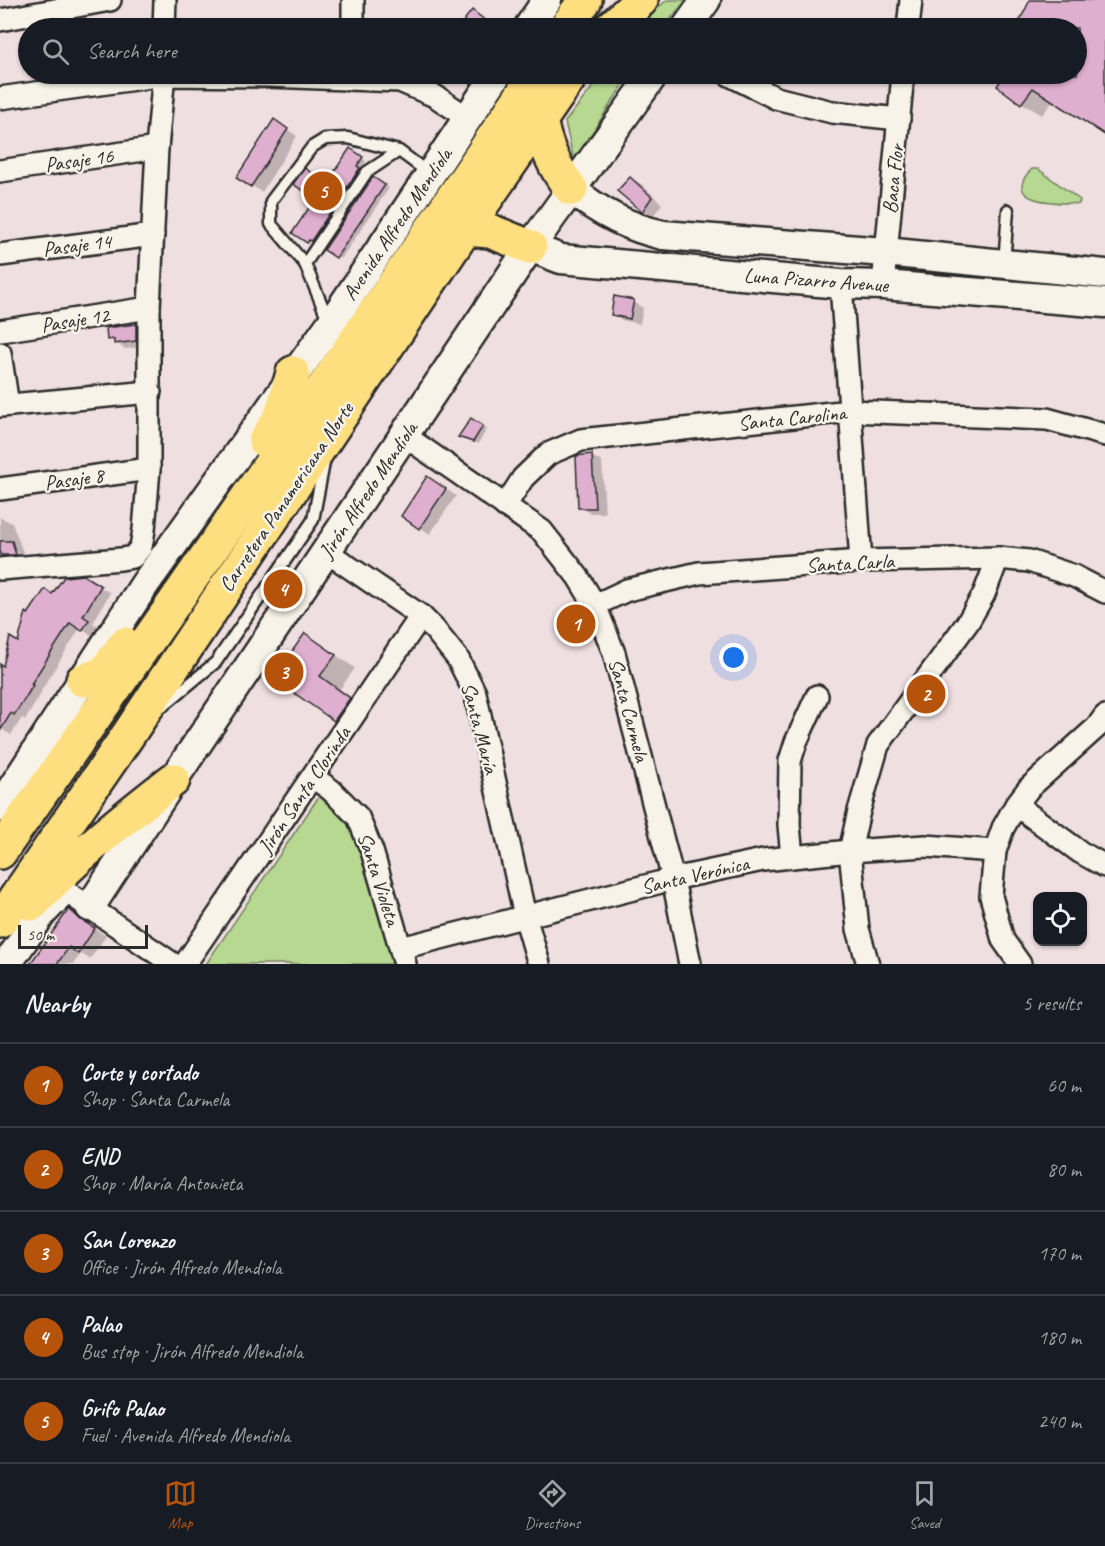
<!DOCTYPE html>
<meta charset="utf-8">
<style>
:root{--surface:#171b24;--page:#20242c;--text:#f1f3f6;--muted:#9ea1a6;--line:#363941;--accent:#b45309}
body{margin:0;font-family:Caveat,sans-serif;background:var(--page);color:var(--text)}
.controls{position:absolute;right:18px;bottom:18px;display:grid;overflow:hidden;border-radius:12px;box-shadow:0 2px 4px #0004}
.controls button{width:54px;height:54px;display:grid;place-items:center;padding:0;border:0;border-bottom:2px solid var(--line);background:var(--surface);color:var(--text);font:30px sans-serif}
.scale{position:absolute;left:18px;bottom:15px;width:130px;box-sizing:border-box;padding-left:6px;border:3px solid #2b2b2b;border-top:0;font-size:16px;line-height:21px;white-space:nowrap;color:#2b2b2b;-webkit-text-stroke:4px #f7f3e8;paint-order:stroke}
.you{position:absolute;left:734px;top:658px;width:21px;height:21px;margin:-15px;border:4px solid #fff;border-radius:50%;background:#1a73e8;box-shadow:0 0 0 9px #1a73e833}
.badge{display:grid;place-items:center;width:39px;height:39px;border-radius:50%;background:var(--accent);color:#fff;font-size:20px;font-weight:700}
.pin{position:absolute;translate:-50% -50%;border:3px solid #fff;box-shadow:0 2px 6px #0006}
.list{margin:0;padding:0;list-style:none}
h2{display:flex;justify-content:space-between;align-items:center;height:78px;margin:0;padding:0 24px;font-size:26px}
h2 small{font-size:20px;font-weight:400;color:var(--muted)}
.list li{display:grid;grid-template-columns:39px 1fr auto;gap:18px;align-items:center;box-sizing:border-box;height:84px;padding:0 24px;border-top:2px solid var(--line)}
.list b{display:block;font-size:22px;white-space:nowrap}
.list p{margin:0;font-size:20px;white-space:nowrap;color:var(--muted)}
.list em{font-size:20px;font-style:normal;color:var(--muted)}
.icon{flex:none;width:33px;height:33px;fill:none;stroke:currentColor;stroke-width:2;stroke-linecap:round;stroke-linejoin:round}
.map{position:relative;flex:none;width:1105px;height:964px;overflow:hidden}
.search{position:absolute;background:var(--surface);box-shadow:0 2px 4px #0004;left:18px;right:18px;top:18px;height:66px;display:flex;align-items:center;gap:15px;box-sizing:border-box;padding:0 21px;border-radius:33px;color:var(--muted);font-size:22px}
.sheet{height:498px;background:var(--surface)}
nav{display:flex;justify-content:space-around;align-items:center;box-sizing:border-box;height:84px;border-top:2px solid var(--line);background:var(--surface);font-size:16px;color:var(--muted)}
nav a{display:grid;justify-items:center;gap:3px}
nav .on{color:var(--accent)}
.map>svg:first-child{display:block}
.green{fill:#b7d891;stroke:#71825e;stroke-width:1.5}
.shadow{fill:#0003}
.building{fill:#dfafd0;stroke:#2b2b2b;stroke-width:1.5}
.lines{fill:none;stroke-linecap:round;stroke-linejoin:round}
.lane-casing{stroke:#2b2b2b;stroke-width:15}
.street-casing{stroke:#2b2b2b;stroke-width:26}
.secondary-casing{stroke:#2b2b2b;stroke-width:33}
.highway-casing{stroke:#2b2b2b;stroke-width:38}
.lane{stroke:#f7f3e8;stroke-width:10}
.street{stroke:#f7f3e8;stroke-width:21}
.secondary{stroke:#f7f3e8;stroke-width:28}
.highway{stroke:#fedf80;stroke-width:33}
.labels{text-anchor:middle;stroke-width:5;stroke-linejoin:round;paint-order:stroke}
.street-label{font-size:21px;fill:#2b2b2b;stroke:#f7f3e8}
</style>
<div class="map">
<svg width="1105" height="964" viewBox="0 0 1105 964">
<rect width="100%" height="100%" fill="#f0dfe1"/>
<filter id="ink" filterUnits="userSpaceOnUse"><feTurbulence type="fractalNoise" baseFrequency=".0167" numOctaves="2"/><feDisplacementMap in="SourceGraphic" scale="12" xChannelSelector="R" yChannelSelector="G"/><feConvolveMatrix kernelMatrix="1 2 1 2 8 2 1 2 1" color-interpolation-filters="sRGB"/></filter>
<g filter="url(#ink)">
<g class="green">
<path d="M667,0H686L663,28H638L648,16Z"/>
<path d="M603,74H630L574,161L565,122Z"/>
<path d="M1032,169H1038L1080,200L1079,204C1065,202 1021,205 1022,185C1023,178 1027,174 1032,169Z"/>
<path d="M322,792L354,823L398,964H206Z"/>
</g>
<g class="shadow">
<path d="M1032,0H1105V133L1054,100L1042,115L1022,103L999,85L1007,74H1076V28H1017Z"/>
<path d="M284,127L297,136L262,192L238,177Z"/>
<path d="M355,153L366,161L361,170L364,172L316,243L314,241L312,244L308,241L327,185Z"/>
<path d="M631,178L641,184L662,204L653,216L643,211Z"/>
<path d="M374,179L389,188L341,259L326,249Z"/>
<path d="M633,302L643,308L640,324L622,320L612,314Z"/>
<path d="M136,325L146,331V346L125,349L109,339Z"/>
<path d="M472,420L487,429L478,444L461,437Z"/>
<path d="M592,456L602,462L605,513H590L580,508Z"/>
<path d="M438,484L456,496L430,534L403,516Z"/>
<path d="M0,517L12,523L26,560H0Z"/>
<path d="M82,576L110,593L93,623L99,627L93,636L80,628L41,691L42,692L25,720L22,718L11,735L0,728V665L4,668L19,644L29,616L52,596Z"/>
<path d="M306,635L355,668L340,689L370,711L356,732L335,720L275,677Z"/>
<path d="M69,911L106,936L90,959L81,954L73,964H32Z"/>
</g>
<g class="building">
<path d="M1030,0H1105V135L1033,88L1021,104L997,86L1005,74H1077V28H1016Z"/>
<path d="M472,10L495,28H458Z"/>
<path d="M274,119L288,129L251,187L236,178Z"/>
<path d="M350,148L363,157L357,166L360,168L311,241L309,240L307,243L292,233L315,199L293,184L305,168L326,184Z"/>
<path d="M373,177L385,185L336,258L324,250Z"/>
<path d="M630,177L652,197L642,212L617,191Z"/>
<path d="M614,296L634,300L630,319L611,315Z"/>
<path d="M136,324V341L114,344V339L107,340L106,328Z"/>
<path d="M471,418L483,426L473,442L458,437Z"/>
<path d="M592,454L595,508H578L576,456Z"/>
<path d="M427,476L446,489L419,529L401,516Z"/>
<path d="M0,541H12L16,555H0Z"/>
<path d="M83,575L101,586L83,616L89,620L82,631L70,623L31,684L33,685L26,697L14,715L11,713L0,731V664L3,666L10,637L18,642L26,612L28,614L45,589L52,594L64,577Z"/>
<path d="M305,633L336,655L320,676L350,698L334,721L273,678Z"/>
<path d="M69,909L81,920L95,928L78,954L69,947L57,964H30Z"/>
</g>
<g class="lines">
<g class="lane-casing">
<g id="lane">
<path d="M305,264L271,224V201L312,147L325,139L348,138L399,151"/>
<path d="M1004,264L1008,210"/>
<path d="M329,322L305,264L367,172L399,151L430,174"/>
<path d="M163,706L216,662L313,520L324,463"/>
</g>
</g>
<g class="street-casing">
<g id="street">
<path d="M0,20L110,0"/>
<path d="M164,28L165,0"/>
<path d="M353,28V0"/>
<path d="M908,28L911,0"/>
<path d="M728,74L776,98L832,112L899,119"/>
<path d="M0,98L164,75L268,76L400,81L435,96L468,118"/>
<path d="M0,171L157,148"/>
<path d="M0,255L153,235"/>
<path d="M841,284L861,561"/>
<path d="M883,285L903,74"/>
<path d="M0,331L149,308"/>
<path d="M0,353L8,405"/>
<path d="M0,406L150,392"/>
<path d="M405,436L542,531L578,577L595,605L614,653L673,879L690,964"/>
<path d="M0,489L149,469"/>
<path d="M505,506L523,478L548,454L581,440L850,411L1047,419L1105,435"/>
<path d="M327,552L421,616L435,630L458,659L475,693L525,916L539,964"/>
<path d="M0,569L121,559L133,557L141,547L144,530L149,469V308L157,148L164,74"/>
<path d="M595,605L627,590L699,573L861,561L998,558L1029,561L1074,576L1105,592"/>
<path d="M313,777L331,790L358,817L372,851L405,964"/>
<path d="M1016,805L1080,852L1105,866"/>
<path d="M792,857L789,825L790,761L796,742L817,696"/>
<path d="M64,890L173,964"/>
<path d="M401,948L673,879L763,860L850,851L925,846L995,851"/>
<path d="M185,964L421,616"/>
<path d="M868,964L858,929L850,851L859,811L878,745L968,622L984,594L998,558"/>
<path d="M1020,964L1003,940L991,896L995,851L1003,828L1016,805L1029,788L1097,727L1105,716"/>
</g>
</g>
<g class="secondary-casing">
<g id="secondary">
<path d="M528,28L547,0"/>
<path d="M686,28L706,0"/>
<path d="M571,189C599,212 627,227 663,235L885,252L1105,274"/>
<path d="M530,247L561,259L841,284L883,285L1105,303"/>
<path d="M160,798L173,780L530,247L654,74"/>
<path d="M0,807L145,584L330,325L497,74"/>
<path d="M90,907L166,791"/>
<path d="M7,964L42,913L62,892"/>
</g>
</g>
<g class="highway-casing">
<g id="highway">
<path d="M566,28L585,0"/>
<path d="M611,28L641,0"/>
<path d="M540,118C544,145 554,167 571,189"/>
<path d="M465,229L490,231L530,247"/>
<path d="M265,441L281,416L293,373"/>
<path d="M83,680L103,674L125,644"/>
<path d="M0,852C181,594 361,336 536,74"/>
<path d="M32,904C75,857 123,819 173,780"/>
<path d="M0,921L128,735L465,229L572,74"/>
</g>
</g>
<use href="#lane" class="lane"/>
<use href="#street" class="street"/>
<use href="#secondary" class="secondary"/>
<use href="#highway" class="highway"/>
</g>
</g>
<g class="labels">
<g class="street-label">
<text transform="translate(79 160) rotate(-8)" y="7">Pasaje 16</text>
<text transform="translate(893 179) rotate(-84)" y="7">Baca Flor</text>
<text transform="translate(397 224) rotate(-56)" y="7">Avenida Alfredo Mendiola</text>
<text transform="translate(77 245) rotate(-7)" y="7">Pasaje 14</text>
<text transform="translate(816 280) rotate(4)" y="7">Luna Pizarro Avenue</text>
<text transform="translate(75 320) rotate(-9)" y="7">Pasaje 12</text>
<text transform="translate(792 418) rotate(-6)" y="7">Santa Carolina</text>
<text transform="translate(74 479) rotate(-8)" y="7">Pasaje 8</text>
<text transform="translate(368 490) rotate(-56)" y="7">Jirón Alfredo Mendiola</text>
<text transform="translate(286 497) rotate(-56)" y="7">Carretera Panamericana Norte</text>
<text transform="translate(850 563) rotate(-3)" y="7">Santa Carla</text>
<text transform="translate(629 710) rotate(75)" y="7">Santa Carmela</text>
<text transform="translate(480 728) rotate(75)" y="7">Santa María</text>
<text transform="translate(304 790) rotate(-56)" y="7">Jirón Santa Clorinda</text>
<text transform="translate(695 875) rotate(-13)" y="7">Santa Verónica</text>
<text transform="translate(379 879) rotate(72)" y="7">Santa Violeta</text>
</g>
</g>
</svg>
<div class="controls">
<button><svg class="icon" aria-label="locate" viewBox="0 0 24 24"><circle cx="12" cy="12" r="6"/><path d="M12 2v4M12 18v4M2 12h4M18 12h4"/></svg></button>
</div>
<div class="scale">50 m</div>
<div class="you"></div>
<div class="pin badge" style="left:576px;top:624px">1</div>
<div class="pin badge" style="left:926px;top:694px">2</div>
<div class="pin badge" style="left:284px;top:672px">3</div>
<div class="pin badge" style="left:283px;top:589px">4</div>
<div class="pin badge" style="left:323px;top:191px">5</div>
<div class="search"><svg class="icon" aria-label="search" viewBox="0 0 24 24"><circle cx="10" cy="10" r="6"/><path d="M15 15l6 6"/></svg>Search here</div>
</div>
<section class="sheet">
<h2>Nearby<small>5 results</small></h2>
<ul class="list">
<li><span class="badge">1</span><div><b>Corte y cortado</b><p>Shop · Santa Carmela</p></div><em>60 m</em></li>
<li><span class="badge">2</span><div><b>END</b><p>Shop · María Antonieta</p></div><em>80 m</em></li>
<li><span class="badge">3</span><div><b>San Lorenzo</b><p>Office · Jirón Alfredo Mendiola</p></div><em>170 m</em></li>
<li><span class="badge">4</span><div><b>Palao</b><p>Bus stop · Jirón Alfredo Mendiola</p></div><em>180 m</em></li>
<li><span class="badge">5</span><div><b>Grifo Palao</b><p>Fuel · Avenida Alfredo Mendiola</p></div><em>240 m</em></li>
</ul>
</section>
<nav>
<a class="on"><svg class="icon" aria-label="map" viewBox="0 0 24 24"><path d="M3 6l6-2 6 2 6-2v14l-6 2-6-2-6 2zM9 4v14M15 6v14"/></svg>Map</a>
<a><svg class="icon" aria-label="directions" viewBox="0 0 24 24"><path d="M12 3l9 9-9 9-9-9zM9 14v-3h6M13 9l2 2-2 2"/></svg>Directions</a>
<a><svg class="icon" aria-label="saved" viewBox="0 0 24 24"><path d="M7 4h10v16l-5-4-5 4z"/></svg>Saved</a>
</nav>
